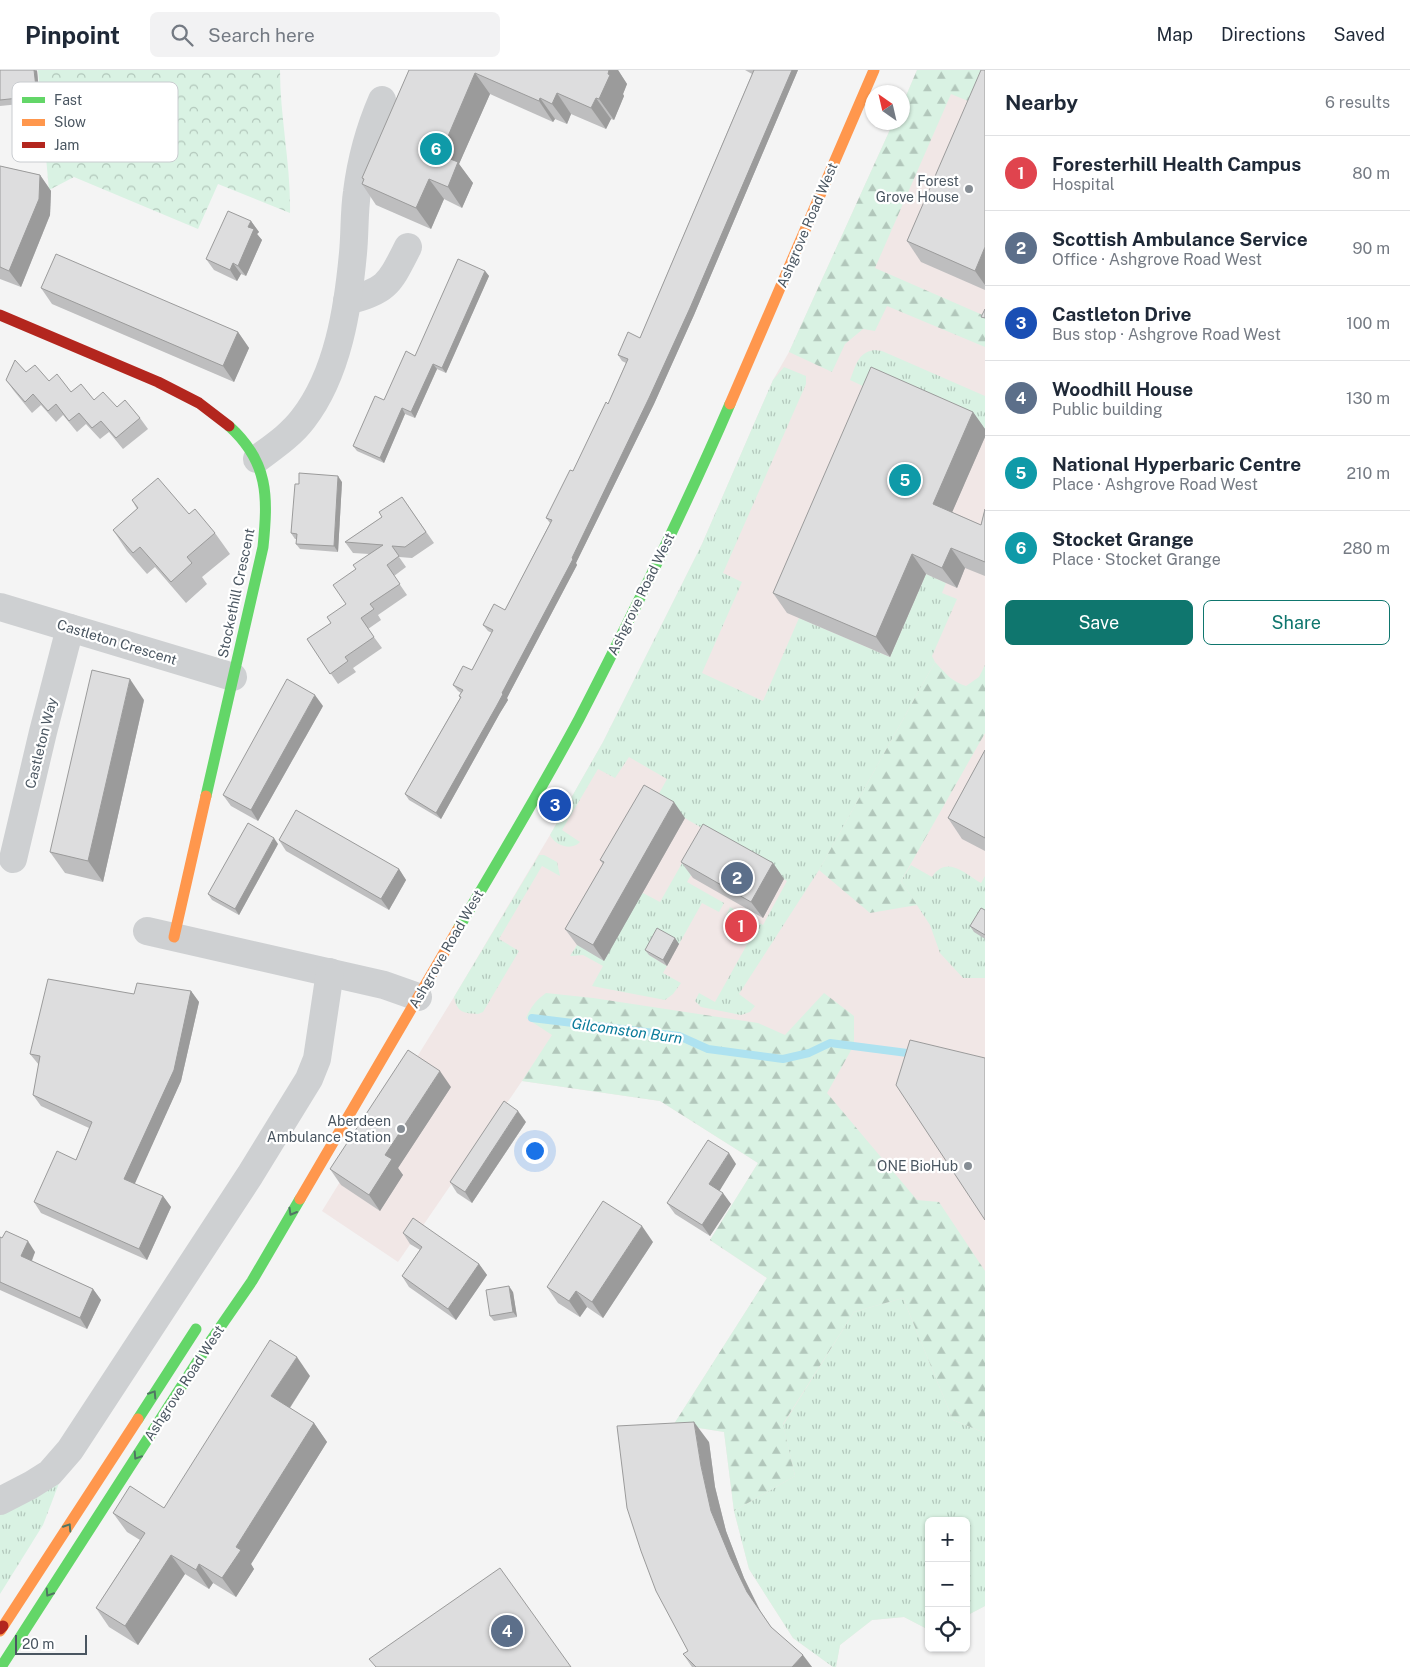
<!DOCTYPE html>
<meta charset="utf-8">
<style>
:root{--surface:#fff;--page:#f2f2f3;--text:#1f2937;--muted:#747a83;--line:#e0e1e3;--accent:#0f766e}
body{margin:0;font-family:"Public Sans",sans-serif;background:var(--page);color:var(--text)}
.controls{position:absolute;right:15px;bottom:15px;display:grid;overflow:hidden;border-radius:8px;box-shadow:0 1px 4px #0004}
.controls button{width:45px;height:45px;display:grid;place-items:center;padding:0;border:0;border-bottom:1px solid var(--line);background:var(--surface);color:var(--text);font:25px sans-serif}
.compass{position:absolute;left:865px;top:15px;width:45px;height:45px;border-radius:50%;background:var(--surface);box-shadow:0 1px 4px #0004;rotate:326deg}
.scale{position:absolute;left:15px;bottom:12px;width:72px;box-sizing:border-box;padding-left:5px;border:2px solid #4a5661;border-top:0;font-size:14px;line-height:18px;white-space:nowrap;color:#4a5661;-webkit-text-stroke:4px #fff;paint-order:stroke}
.you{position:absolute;left:534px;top:1080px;width:18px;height:18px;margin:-12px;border:4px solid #fff;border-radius:50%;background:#1a73e8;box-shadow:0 0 0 8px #1a73e833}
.badge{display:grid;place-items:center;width:32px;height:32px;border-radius:50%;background:var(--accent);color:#fff;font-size:16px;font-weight:700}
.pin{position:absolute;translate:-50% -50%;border:2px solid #fff;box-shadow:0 1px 5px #0006}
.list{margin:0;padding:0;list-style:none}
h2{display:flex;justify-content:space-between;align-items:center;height:65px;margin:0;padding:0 20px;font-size:21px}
h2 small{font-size:16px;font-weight:400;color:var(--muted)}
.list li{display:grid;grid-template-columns:32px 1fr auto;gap:15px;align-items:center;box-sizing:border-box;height:75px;padding:0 20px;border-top:1px solid var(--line)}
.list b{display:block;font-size:19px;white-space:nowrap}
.list p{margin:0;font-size:16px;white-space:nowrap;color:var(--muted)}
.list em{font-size:16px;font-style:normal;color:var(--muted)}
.actions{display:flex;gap:10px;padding:15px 20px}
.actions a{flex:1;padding:11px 0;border:1px solid var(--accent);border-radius:8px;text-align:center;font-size:18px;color:var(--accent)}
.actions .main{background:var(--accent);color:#fff}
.icon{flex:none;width:28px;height:28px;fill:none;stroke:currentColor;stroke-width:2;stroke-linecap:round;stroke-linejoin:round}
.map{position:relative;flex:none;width:985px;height:1597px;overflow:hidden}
header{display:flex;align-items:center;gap:30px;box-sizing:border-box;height:70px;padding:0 25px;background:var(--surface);border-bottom:1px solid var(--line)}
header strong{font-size:24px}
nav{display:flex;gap:28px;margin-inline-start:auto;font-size:18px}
.search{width:350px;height:45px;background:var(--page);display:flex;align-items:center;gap:12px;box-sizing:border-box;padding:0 18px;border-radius:8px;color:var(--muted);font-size:19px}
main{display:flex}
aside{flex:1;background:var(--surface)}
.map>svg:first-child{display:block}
.medical{fill:#f1e7e6}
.grass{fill:url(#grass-tufts)}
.forest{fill:url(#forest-firs)}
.park{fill:url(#park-crowns)}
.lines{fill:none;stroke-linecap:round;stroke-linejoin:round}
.stream{stroke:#aee2f0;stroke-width:8}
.street{stroke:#ced0d2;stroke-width:28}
.fast{stroke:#63d668;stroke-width:11}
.slow{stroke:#ff974d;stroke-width:11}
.jam{stroke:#b3261e;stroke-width:11}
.wall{fill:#bebebf}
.shaded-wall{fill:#9b9b9b}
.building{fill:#ddddde;stroke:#9b9b9b}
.oneway{stroke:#507663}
.poi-dot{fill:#868d94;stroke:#fff;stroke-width:2}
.labels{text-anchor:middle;stroke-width:4.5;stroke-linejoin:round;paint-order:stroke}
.poi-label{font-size:14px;fill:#4a5661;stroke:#fff;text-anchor:end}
.street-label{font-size:14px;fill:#4a5661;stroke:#fff}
.water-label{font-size:15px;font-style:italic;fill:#0c7c9b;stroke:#fff}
.key{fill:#fff;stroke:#c9ccd0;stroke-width:1}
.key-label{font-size:14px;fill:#4a5661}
</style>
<header>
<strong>Pinpoint</strong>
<div class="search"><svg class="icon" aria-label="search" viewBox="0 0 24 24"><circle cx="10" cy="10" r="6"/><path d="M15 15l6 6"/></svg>Search here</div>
<nav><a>Map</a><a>Directions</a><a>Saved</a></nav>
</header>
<main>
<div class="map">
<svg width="985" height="1597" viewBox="0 0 985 1597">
<defs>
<pattern id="grass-tufts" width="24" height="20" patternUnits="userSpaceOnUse" patternTransform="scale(1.25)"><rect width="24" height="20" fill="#d9f2e3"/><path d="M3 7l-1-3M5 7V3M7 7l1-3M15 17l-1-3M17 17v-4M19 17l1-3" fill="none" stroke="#b2c7bb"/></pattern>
<pattern id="forest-firs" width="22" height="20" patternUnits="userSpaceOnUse" patternTransform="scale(1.25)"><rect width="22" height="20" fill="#d9f2e3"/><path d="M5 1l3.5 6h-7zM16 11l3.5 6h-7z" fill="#b2c7bb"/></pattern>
<pattern id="park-crowns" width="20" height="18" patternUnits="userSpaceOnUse" patternTransform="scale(1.25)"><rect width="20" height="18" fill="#d9f2e3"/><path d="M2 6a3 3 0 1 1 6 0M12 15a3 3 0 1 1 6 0" fill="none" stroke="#b2c7bb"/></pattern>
</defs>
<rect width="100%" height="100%" fill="#f4f4f4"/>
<path class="medical" d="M917,0H985V1536L966,1546V1451H929V1560L904,1547L872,1550L840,1575L836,1597H833L793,1568L749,1499L734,1441L724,1362L674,1354L767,1208L710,1170L758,1093L660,1031L522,1011L398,1192L322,1141L454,927L550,765L603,672L702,474L773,310L789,282L893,53L896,54L902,52L903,33Z"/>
<g class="grass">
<path d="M874,280L882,281L985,326V361L882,325L850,310C856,296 857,283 874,280Z"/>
<path d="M784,297L806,306V314L723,503L742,512L702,603L763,631L799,548L890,587L926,504L946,513L942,523L957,529L932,586L935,592L819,800L739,924L755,936L750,942L741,945L701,937L695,931L699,923L715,932L754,862L726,846L730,837L763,855L787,811L712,769L687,812L724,833L719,842L702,833L679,874L649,885L667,896L663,903L681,913L673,924L665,930L592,916L603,896L583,885L570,886L577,875L643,823L660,832L702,758L655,731L667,709L629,687L615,708L598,699L562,760L580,772C572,781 555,776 550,765L603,672L702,474L773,310Z"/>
<path d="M539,785H544L557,792L560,806L542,796L499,869L519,881L483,942L478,944C464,943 457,943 454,927Z"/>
<path d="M911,795L932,807C947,785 964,803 981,813L985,806V908H963L940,883L930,855L901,811Z"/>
<path d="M903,1228L953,1350L985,1363V1536L966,1546V1451H929V1560L904,1547L872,1550L840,1575L836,1597H833L793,1568L749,1499L734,1441L795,1406L783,1355L854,1242Z"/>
<path d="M61,1408L43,1455L0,1524V1442Z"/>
</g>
<g class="forest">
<path d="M917,0H985V38L951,24L875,198L985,246V277L887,236L875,261L863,259L845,274L832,302L789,282L893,53L896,54L902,52L903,33Z"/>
<path d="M935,592C945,603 952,612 966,616L979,607L985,595V663L901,811L917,835L870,843L819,800Z"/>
<path d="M546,923L593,928L758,953L785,965L824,923L854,946V975L827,1023L917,1130L939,1132L985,1201V1363L953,1350L903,1228L854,1242L783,1354L795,1406L734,1441L724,1362L674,1354L767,1208L710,1170L758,1093L660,1031L522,1011L552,965L526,948C531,937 536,930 546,923Z"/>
</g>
<path class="park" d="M38,0H280C280,48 291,95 290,143L218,114L198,159L74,107L49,120Z"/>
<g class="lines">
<path class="stream" d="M532,948L679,966L708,979L783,989L809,983L830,973L915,984"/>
<g class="street">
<path d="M347,231C388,220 389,214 408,177"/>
<path d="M257,389C273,377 291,365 303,349C338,304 348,238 353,183C355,163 354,142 357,122C361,90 369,60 382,30"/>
<path d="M0,537L233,607"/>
<path d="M13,789L43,662L70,558"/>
<path d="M147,861L384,915L418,927"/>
<path d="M0,1431L31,1415L50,1403L70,1380L250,1105L309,1009L317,989L330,902"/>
</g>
<g class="fast">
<path d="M206,726L263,477C268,427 269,392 229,356"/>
<path d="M458,859C499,790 541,720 579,649C632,546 684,441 730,334"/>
<path d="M138,1349L196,1259"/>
<path d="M1,1597L212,1269L252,1211L300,1129"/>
</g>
<g class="slow">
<path d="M730,334L874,0"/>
<path d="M174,867L206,726"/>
<path d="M300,1129L458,859"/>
<path d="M0,1561L138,1349"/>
</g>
<g class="jam">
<path d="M0,245L158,312L199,333L229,356"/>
<path d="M0,1559L3,1556"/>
</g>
</g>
<g class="wall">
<path d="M0,0H37L40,32L0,36Z"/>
<path d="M409,0H618L627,14L623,24L624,26L614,50L611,49L606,59L571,44L567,54L555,49L553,52L490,24L459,94L473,113L462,138L444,129L431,159L376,135L362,114L363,110L362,108Z"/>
<path d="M745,0H798L694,245L654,334L576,493L577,495L507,628L508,630L500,643L441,749L409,730L405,724L460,628L459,626L461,623L458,621L453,615L472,600L492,563L488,561L483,555L505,540L550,453L546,448L573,401L608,334L626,293L622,291L618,285L640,268L752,4Z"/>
<path d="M985,0V220L921,192L907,171Z"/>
<path d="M0,96L40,105L51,121L50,145L21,217L0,209Z"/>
<path d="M251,151L259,162L257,164L262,170L246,206L241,204L237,211L214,200L206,189Z"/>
<path d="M485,201L489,206L446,303L437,299L415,348L405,344L384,393L357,381L353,376L415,286Z"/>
<path d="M41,218L238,262L249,278L234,312L52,234Z"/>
<path d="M26,302L49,311L71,322L117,337L140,348L148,359L123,379L109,362L100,369L86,354L77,362L63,345L56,352L41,335L32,343L14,321L6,310Z"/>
<path d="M973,342L985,359V367L952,442L981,455L985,439V506L965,498L957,518L926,504L890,587L787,543L773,523Z"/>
<path d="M342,412L338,482L300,479L296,474V469H295L291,463L299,414Z"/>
<path d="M402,427L434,473L412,488L399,487L406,497L394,506L407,525L378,545L381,550L368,559L382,578L353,598L356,602L338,614L307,569L331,553L346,534L356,499L369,484L353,483L345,472L382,447Z"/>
<path d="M132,430L189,444L215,463L230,484L202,507L207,514L186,533L155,497L147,504L127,481L113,460L137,439Z"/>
<path d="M144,630L103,812L65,803L50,782Z"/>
<path d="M323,636L258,751L231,736L223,725Z"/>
<path d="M985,680V781L962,769L948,748Z"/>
<path d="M685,748L604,891L577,875L565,859L603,794L600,790Z"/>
<path d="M279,770L399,799L406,810L389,840L286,781Z"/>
<path d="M278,774L239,845L212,830L208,824Z"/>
<path d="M681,792L773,793L784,809L763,848L693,808Z"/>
<path d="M985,840V869L974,862L970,856Z"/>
<path d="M675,868L679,874L667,896L649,885L645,880Z"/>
<path d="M191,921L199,932L181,1011L134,1114L163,1126L171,1137L147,1190L41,1143L34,1132L76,1090L89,1058L41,1036L33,1025L39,995L30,984L134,924Z"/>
<path d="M451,1017L398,1098L403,1105L380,1141L341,1115L330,1099Z"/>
<path d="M526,1052L472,1133L457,1123L450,1112Z"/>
<path d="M736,1094L719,1121L731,1134L710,1166L675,1144L667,1133Z"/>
<path d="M403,1163L479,1194L487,1205L456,1250L409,1217L402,1206L420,1180L410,1174Z"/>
<path d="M0,1167L35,1182L32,1191L93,1219L101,1230L87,1259L0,1220Z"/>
<path d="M653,1172L603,1248L587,1237L580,1247L558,1233L547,1217Z"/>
<path d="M513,1222L517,1247L494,1251L490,1246Z"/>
<path d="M310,1306L290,1338L314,1353L327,1372L251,1494L254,1499L236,1527L213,1513L209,1519L185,1504L138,1575L109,1557L96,1538L140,1470L127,1462L113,1443L164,1438Z"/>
<path d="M709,1372L715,1417L726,1461L744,1508L761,1542L771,1557L812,1597H692L683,1584L688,1581Z"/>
</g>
<g class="shaded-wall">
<path d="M34,0L37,1L40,32L37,26Z"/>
<path d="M609,0H618L627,14L623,24L624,26L614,50L599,29Z"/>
<path d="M792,0H798L694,245L654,334L576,493L577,495L507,628L508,630L500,643L441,749L436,743L502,623L572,488Z"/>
<path d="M475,3L490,24L459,94L473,113L462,138L448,117L440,85Z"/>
<path d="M557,23L571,44L567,54L552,34Z"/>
<path d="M540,28L555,49L553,52L539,31Z"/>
<path d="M596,28L611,49L606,59L591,38Z"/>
<path d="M40,105L51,121L50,145L21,217L9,201Z"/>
<path d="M429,109L444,129L431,159L416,138Z"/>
<path d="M251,151L259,162L257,164L262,170L246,206L238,196L248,157Z"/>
<path d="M985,177V215L975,201Z"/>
<path d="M233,193L241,204L237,211L230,200Z"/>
<path d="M485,201L489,206L446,303L442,298Z"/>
<path d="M238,262L249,278L234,312L223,296Z"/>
<path d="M433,294L437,299L415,348L411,342Z"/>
<path d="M402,338L405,344L384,393L380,388Z"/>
<path d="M973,342L985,359V367L947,454L933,434Z"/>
<path d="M338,406L342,412L338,482L334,476Z"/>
<path d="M951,478L965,498L957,518L942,498Z"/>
<path d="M912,484L926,504L890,587L876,567Z"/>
<path d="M130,609L144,630L103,812L88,791Z"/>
<path d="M315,625L323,636L258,751L251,740Z"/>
<path d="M674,732L685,748L604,891L593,875Z"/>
<path d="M274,768L278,774L239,845L235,839Z"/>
<path d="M773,793L784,809L763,848L751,832Z"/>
<path d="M399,799L406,810L389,840L381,829Z"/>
<path d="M675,868L679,874L667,896L663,890Z"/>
<path d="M191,921L199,932L181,1011L132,1120L124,1109Z"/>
<path d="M440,1001L451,1017L398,1098L403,1105L380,1141L369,1125L385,1085Z"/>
<path d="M518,1041L526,1052L472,1133L465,1122Z"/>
<path d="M729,1083L736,1094L717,1125L709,1114Z"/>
<path d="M723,1123L731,1134L710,1166L702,1155Z"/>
<path d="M163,1126L171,1137L147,1190L139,1179Z"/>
<path d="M642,1156L653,1172L603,1248L592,1232Z"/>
<path d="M28,1171L35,1182L29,1197L21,1186Z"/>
<path d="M479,1194L487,1205L456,1250L448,1239Z"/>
<path d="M509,1216L513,1222L517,1247L513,1242Z"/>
<path d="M93,1219L101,1230L87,1259L80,1248Z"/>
<path d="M576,1221L587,1237L580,1247L569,1231Z"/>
<path d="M297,1287L310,1306L285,1345L271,1326Z"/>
<path d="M694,1352L709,1372L715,1417L726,1461L744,1508L761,1543L747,1522L730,1487L711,1441L701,1396Z"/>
<path d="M314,1353L327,1372L251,1494L254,1499L236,1527L222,1508L236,1477Z"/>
<path d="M171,1485L185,1504L138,1575L125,1556Z"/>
<path d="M199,1494L213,1513L209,1519L196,1500Z"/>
<path d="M803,1585L812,1597H792Z"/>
</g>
<g class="building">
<path d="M0,0H34L37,26L0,30Z"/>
<path d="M409,0H609L608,4L610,5L599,29L596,28L591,38L557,23L552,34L540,28L539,31L475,3L440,85L458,92L448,117L429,109L416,138L362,114L364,109L362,108Z"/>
<path d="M754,0H792L690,238L649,328L572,488L573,489L502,623L503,624L496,637L436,743L405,724L461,627L459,626L463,620L453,615L463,596L472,600L493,560L483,555L494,534L505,540L552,450L546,448L570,400L573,401L606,332L608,334L628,289L618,285L628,262L640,268Z"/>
<path d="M981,0H985V177L975,201L907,171Z"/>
<path d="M0,96L40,105L39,129L9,201L0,197Z"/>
<path d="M228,141L251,151L248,157L254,159L238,196L233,193L230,200L206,189Z"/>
<path d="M56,184L238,262L223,296L41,218Z"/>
<path d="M458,189L485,201L442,298L433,294L411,342L402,338L380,388L353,376L375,326L384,330L406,281L415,286Z"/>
<path d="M985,239V248L981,247Z"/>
<path d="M15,290L26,302L35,295L49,311L57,304L71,322L81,314L94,330L103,322L117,337L125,330L140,348L116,368L101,351L92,358L79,343L69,351L56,334L48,341L33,324L25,332L6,310Z"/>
<path d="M871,297L973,342L933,434L981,455L985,439V492L951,478L942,498L912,484L876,567L773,523Z"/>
<path d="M299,403L338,406L334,476L296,474L297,464L291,463L295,414H299Z"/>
<path d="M158,408L189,444L195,439L215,463L187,487L192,493L171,512L140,477L133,483L113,460L138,438L132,430Z"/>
<path d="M402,427L426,462L405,477L392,476L399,486L387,495L400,514L370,534L374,539L361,548L374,567L345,587L348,591L330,604L307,569L331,553L327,547L346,534L333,515L356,499L353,495L383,475L345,472L382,447L379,442Z"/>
<path d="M92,600L130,609L88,791L50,782Z"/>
<path d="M287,609L315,625L251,740L223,725Z"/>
<path d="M985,680V768L948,748Z"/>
<path d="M644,715L674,732L593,875L565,859L604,792L600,790Z"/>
<path d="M296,740L399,799L381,829L279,770Z"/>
<path d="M248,753L274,768L235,839L208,824Z"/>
<path d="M703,754L773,793L751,832L681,792Z"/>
<path d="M981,838L985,840V865L970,856Z"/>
<path d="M657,858L675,868L663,890L645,880Z"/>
<path d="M48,909L134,924L137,913L191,921L174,1000L124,1109L163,1126L139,1179L34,1132L57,1081L76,1090L92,1052L33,1025L40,986L30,984Z"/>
<path d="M910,970L985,988V1150L896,1015Z"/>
<path d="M408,980L440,1001L385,1085L392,1089L369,1125L330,1099Z"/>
<path d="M504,1031L518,1041L465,1122L450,1112Z"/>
<path d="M708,1070L729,1083L709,1114L723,1123L702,1155L667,1133Z"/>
<path d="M603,1131L642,1156L592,1232L576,1221L569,1231L547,1217Z"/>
<path d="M413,1148L479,1194L448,1239L402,1206L422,1177L403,1163Z"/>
<path d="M6,1161L28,1171L21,1186L93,1219L80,1248L0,1212V1167L2,1168Z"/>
<path d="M509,1216L513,1242L490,1246L486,1220Z"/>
<path d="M270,1270L297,1287L271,1326L314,1353L236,1477L241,1480L222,1508L199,1494L196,1500L171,1485L125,1556L96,1538L145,1463L113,1443L130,1416L164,1438Z"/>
<path d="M694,1352L701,1396L711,1441L730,1487L747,1522L771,1557L803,1585L792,1597H696L683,1584L688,1581L656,1521L641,1481L627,1438L617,1356Z"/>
<path d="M500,1498L571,1597H376L369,1589Z"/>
</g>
<defs><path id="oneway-chevron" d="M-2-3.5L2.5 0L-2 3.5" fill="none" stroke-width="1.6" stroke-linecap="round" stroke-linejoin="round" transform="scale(1.25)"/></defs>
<g class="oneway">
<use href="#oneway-chevron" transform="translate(292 1142) rotate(120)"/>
<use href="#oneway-chevron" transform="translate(153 1324) rotate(-57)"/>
<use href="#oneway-chevron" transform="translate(137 1386) rotate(123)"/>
<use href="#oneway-chevron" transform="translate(68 1457) rotate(-57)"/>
<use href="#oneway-chevron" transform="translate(49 1523) rotate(123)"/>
</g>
<g class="poi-dot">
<circle cx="969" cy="119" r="5"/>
<circle cx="401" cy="1059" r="5"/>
<circle cx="968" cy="1096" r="5"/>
</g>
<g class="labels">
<g class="poi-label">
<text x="959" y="116">Forest<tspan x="959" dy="16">Grove House</tspan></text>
<text x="391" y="1056">Aberdeen<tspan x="391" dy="16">Ambulance Station</tspan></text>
<text x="958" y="1101">ONE BioHub</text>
</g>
<g class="street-label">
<text transform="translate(807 155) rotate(-67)" y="5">Ashgrove Road West</text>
<text transform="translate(236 523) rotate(-78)" y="5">Stockethill Crescent</text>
<text transform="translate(641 524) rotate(-64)" y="5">Ashgrove Road West</text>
<text transform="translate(117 572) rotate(17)" y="5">Castleton Crescent</text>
<text transform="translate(41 673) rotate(-76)" y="5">Castleton Way</text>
<text transform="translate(446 879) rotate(-60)" y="5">Ashgrove Road West</text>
<text transform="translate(184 1313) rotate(-57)" y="5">Ashgrove Road West</text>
</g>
<g class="water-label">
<text transform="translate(627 961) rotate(8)" y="5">Gilcomston Burn</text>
</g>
</g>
<rect x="12" y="12" width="166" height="80" rx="8" class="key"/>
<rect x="22" y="27" width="23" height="6" fill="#63d668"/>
<rect x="22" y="49" width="23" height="7" fill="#ff974d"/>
<rect x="22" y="72" width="23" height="6" fill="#b3261e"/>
<g class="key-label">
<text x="54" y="35">Fast</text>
<text x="54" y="57">Slow</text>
<text x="54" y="80">Jam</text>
</g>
</svg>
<div class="controls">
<button>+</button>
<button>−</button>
<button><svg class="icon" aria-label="locate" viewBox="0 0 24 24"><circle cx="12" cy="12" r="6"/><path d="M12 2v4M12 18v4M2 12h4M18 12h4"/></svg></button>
</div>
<svg class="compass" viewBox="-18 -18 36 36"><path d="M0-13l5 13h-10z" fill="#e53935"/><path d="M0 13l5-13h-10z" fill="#747a83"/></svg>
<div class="scale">20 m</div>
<div class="you"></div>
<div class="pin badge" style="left:741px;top:856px;background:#e0444e">1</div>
<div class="pin badge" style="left:737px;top:808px;background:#5c6f8a">2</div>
<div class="pin badge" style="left:555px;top:735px;background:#1a4fb4">3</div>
<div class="pin badge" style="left:507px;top:1561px;background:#5c6f8a">4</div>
<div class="pin badge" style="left:905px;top:410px;background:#0f9aa8">5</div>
<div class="pin badge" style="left:436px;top:79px;background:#0f9aa8">6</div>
</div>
<aside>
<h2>Nearby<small>6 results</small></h2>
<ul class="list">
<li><span class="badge" style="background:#e0444e">1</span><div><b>Foresterhill Health Campus</b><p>Hospital</p></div><em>80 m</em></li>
<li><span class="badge" style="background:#5c6f8a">2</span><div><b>Scottish Ambulance Service</b><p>Office · Ashgrove Road West</p></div><em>90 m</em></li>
<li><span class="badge" style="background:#1a4fb4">3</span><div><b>Castleton Drive</b><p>Bus stop · Ashgrove Road West</p></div><em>100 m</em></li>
<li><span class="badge" style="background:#5c6f8a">4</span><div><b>Woodhill House</b><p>Public building</p></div><em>130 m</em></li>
<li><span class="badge" style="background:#0f9aa8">5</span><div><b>National Hyperbaric Centre</b><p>Place · Ashgrove Road West</p></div><em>210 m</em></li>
<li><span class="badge" style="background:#0f9aa8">6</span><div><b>Stocket Grange</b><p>Place · Stocket Grange</p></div><em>280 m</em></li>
</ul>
<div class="actions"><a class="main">Save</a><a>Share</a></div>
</aside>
</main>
